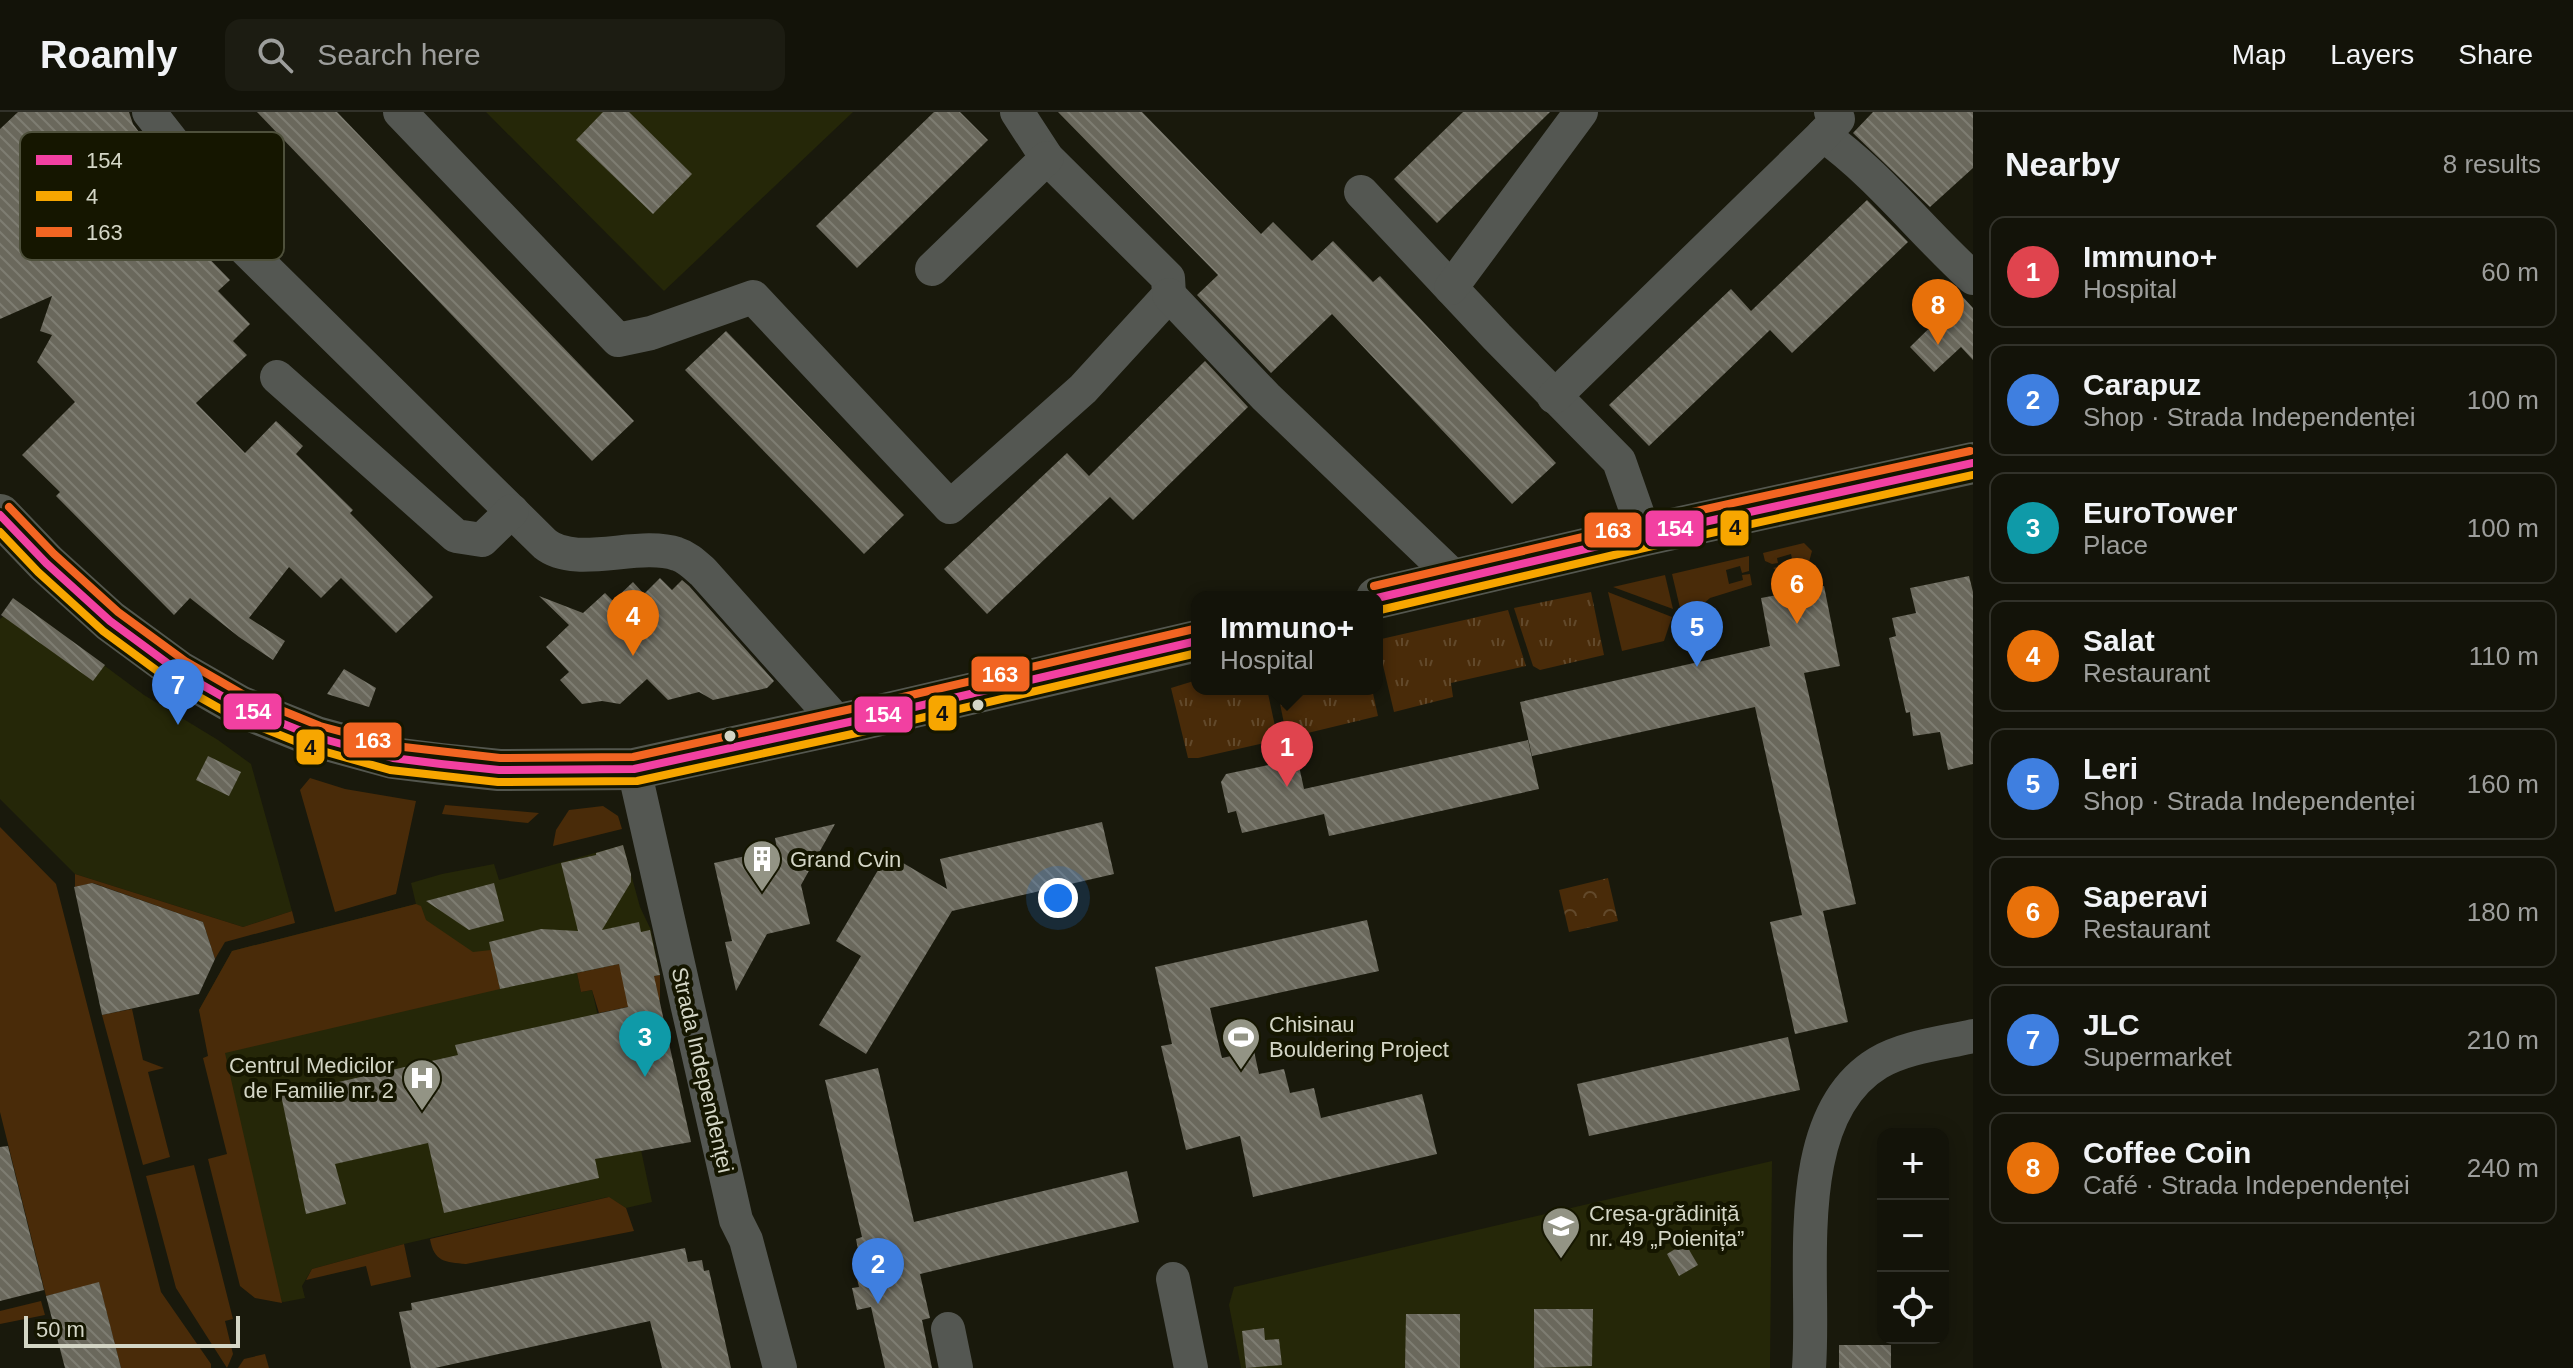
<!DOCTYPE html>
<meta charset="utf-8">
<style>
:root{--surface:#131309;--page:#1c1c12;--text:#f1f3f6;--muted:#9d9e9c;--line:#32322a;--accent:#ea580c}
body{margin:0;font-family:Helvetica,sans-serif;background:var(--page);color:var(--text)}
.controls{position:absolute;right:24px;bottom:24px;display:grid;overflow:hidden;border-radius:16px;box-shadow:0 4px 20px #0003}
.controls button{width:72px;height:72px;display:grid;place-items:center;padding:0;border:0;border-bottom:2px solid var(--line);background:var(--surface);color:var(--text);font:40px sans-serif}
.scale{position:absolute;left:24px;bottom:20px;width:216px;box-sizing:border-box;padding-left:8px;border:4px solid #d4d6c6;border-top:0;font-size:22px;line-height:28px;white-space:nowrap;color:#d4d6c6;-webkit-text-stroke:6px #151600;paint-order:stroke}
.you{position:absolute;left:1058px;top:786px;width:28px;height:28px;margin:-20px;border:6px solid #fff;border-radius:50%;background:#1a73e8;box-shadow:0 0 0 12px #1a73e833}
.badge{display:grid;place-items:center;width:52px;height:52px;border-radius:50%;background:var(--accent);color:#fff;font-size:26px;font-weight:700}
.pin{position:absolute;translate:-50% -66px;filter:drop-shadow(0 2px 4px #0008)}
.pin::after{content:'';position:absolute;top:42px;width:28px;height:24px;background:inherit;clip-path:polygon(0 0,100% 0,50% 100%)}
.popup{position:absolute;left:1191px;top:479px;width:192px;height:104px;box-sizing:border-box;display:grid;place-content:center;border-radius:16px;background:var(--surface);filter:drop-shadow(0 2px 6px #0005);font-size:26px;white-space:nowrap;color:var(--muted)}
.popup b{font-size:30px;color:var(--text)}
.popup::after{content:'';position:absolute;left:50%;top:100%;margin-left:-16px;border:16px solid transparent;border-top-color:var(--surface)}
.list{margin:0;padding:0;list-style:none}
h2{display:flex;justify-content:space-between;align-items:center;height:104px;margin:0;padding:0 32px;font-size:34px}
h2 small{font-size:26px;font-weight:400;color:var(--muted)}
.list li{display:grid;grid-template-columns:52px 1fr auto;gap:24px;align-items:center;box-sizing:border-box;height:112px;margin:0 16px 16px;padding:0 16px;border:2px solid var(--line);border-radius:16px}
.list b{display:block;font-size:30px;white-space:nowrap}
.list p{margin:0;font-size:26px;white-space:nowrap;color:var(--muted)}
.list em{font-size:26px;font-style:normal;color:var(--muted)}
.icon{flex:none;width:44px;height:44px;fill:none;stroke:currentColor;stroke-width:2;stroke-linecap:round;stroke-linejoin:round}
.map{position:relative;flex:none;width:1973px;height:1256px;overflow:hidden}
header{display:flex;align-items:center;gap:48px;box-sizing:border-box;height:112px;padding:0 40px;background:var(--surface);border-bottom:2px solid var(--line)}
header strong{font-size:38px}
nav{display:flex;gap:44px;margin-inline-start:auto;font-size:28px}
.search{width:560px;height:72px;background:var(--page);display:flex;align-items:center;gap:20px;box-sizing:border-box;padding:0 28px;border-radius:16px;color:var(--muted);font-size:30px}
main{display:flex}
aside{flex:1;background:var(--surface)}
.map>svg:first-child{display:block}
.built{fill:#252708}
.grass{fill:url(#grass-tufts)}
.park{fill:url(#park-crowns)}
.garden{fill:#492b09}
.building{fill:url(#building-back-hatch)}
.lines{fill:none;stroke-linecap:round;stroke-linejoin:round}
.minor{stroke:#545752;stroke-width:34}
.major{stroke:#54574f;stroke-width:42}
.bus-1-casing{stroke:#151600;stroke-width:14}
.bus-2-casing{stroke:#151600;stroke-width:14}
.bus-3-casing{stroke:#151600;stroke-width:14}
.bus-1{stroke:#f240a1;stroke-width:8}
.bus-2{stroke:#f7a600;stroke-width:8}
.bus-3{stroke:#f26522;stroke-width:8}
.bus-dot{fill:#d4d6c6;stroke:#151600;stroke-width:3}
.labels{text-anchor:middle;stroke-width:8;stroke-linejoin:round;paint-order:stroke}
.poi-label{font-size:22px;fill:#d4d6c6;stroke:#151600;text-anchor:start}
.street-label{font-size:22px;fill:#d4d6c6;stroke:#151600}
.key{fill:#151600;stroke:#4e503b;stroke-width:2}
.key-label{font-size:22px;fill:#d4d6c6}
.line-badge{stroke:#151600;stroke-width:3}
.badge-label{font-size:22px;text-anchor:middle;font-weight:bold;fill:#fff}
.pale-badge-label{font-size:22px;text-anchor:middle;font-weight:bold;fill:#111}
</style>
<header>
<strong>Roamly</strong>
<div class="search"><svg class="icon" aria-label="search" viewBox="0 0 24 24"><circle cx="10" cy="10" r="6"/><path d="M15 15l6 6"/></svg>Search here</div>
<nav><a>Map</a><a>Layers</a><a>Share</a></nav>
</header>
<main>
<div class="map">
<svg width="1973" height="1256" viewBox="0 0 1973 1256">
<defs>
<pattern id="grass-tufts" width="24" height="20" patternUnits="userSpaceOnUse" patternTransform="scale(2)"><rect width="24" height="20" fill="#492b09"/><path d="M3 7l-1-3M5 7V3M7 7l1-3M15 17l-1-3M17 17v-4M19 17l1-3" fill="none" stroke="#62492b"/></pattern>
<pattern id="park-crowns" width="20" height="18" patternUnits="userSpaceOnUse" patternTransform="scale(2)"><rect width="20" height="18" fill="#492b09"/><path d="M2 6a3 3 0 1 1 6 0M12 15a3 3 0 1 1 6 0" fill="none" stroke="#62492b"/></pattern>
<pattern id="building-back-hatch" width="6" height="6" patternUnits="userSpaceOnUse" patternTransform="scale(2)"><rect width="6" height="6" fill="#6a685c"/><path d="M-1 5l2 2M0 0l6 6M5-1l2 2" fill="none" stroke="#7e7d72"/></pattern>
</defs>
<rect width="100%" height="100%" fill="#19190c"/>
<g class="built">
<path d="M486,0H853L664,179Z"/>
<path d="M20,491L144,583L218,628L251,652L292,799L243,815L75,762L0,687V507Z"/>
<path d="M623,733L640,795L651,818L660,863L623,871L619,852L577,861L581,880L592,878L629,1040L641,1038L652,1090L626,1096L608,1085L404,1132L312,1157L302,1174L305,1186L284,1190L270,1189L199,898L232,839L416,792L411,771L442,762L494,752L499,768Z"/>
<path d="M1772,1049L1770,1256H1241L1229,1193L1234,1175Z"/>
</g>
<g class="grass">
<path d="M1591,480L1604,543L1540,558L1533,554L1514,496Z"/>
<path d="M1508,498L1526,554L1451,571L1453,585L1394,600L1377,528Z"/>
<path d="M1197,568V577H1267L1278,628L1198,646H1188L1171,576Z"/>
<path d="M1277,577H1372L1378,604L1287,626Z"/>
</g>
<path class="park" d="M1608,766L1618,809L1569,820L1559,778Z"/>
<g class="garden">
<path d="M1804,431L1812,439L1806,461L1780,467L1777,459L1773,456L1779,454L1781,459L1794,456L1791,442L1777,446L1778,451L1772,452L1765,449L1763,441Z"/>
<path d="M1749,444V459L1742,461L1740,454L1726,458L1729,472L1743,468L1742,463L1750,462L1752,473L1710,486L1703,492L1707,512L1701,507L1681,500L1672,462Z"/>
<path d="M1665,463L1673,497L1613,475Z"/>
<path d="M1608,480L1672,505L1664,529L1622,539Z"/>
<path d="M310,666L345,677L416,689L396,782L335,800L300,678Z"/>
<path d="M445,693L539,701L528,711L442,702Z"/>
<path d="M603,694L618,704L622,717L553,734L556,718L569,698Z"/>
<path d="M0,715L56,772L161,1180L211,1252V1256H121L99,1171L46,1184L0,1000Z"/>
<path d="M75,762L243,815L292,799L295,811L225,830L215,847L203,810L93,771L75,775Z"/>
<path d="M416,792L421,794L426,808L473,840L491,838L500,877L225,941L282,1191L255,1186L240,1174L208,1047L227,1042L203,946L208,944L199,898L232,839Z"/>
<path d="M619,852L624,871L660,863V888L599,901L592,878L581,880L577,861Z"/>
<path d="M132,897L143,948L164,956L148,960L170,1045L143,1053L102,903Z"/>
<path d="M194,1053L233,1207L225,1209L233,1242L227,1256L176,1176L146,1064Z"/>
<path d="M609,1085L626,1096L634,1119L466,1152C445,1150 434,1150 430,1127Z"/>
<path d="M404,1132L411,1165L371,1174L366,1154L306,1168L312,1157Z"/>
<path d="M41,1189L45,1203L0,1212V1199Z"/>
<path d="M265,1242L269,1256H238L244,1247Z"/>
</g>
<g class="building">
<path d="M18,0H129L133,12L139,20L65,32L155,59L149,78L197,128L194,131L230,168L218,179L250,212L233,229L247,243L196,291L245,341L276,309L303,334L296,342L353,398L350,401L433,485L396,521L341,466L321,486L289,455L249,506L285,529L273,548L239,525L190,486L174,503L56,384L60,380L22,343L75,290L37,250L52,223L40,219L52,184L0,207V17Z"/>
<path d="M257,0H337L634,309L592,349Z"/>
<path d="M603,0H629L692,62L653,102L576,28Z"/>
<path d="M934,0H960L988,28L857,156L816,114Z"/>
<path d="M1058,0H1142L1261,122L1273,110L1312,149L1333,129L1373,170L1380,164L1556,351L1512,392L1332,202L1271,261L1197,183L1218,163Z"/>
<path d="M1463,0H1550L1437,111L1394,67Z"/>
<path d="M1873,0H1973V56L1930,95L1853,21Z"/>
<path d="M1867,88L1908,130L1792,241L1770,218L1649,334L1609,293L1731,177L1751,199Z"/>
<path d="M1962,184L1973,196V248L1961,235L1934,260L1910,235Z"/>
<path d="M726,219L904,403L864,442L685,258Z"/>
<path d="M1205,249L1248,295L1133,408L1110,385L987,502L944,457L1067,341L1089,364Z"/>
<path d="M1969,464L1973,480V652L1948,658L1940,620L1913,624L1910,600L1906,601L1889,526L1896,524L1892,506L1916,501L1910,476Z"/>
<path d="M660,466L672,478L682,468L689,474L774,569L767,576L713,588L699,580L668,588L647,567L620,592L602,589L582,592L560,568L569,560L546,535L569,513L539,484L583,501L605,481L613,489L633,470L644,482Z"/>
<path d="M1824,474L1840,554L1804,561L1856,792L1823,799L1848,910L1795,922L1770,810L1802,803L1755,595L1532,644L1520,590L1770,534L1761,486Z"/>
<path d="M13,486L105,553L93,569L1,503Z"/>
<path d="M344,557L376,576L369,595L327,582Z"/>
<path d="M1528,628L1539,677L1329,724L1324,702L1242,721L1236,699L1228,701L1221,670L1226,662L1278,651L1280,659L1299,654L1304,677Z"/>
<path d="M208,644L241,660L229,684L196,668Z"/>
<path d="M1102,710L1114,762L952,799L866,942L819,913L861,844L836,829L884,748L889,751L893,745L947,777L940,747Z"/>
<path d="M835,712L801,773L810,812L767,822L736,879L725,830L732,829L714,751L777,737L775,726Z"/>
<path d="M623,733L631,762V770L602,818L639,810L641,820L650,818L660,863L654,864L691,1030L595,1047L599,1066L444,1101L428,1031L335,1052L346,1092L306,1102L281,983L458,943L455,933L628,895L619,852L500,877L489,830L541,817L578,819L561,751L596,743V741Z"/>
<path d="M92,771L203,810L215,847L199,882L102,903L74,775Z"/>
<path d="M494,771L504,809L469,818L426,789Z"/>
<path d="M1367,808L1379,859L1210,896L1222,946L1254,939L1259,962L1284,957L1290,981L1314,976L1321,1006L1422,982L1437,1042L1253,1085L1240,1024L1186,1038L1161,934L1172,932L1155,855Z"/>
<path d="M1788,925L1800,978L1589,1024L1577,972Z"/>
<path d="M878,956L914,1110L1127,1059L1139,1110L920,1162L930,1206L922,1208L932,1256H885L871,1195L857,1198L852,1176L859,1175L854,1154L861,1153L856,1127L862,1125L825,968Z"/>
<path d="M8,1034L44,1178L0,1189V1035Z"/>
<path d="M1685,1131L1698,1153L1679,1164L1667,1142Z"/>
<path d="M685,1136L688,1150L702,1148L704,1159L709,1158L731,1256H662L650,1209L435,1256H411L399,1200L412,1198L411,1191Z"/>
<path d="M99,1170L121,1256H65L46,1184Z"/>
<path d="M1534,1197H1593L1592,1254L1534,1256Z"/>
<path d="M1406,1202H1460V1256H1405Z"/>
<path d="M1264,1216L1265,1228L1279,1227L1282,1253L1246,1256L1242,1219Z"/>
<rect x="1839" y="1233" width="52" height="23"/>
</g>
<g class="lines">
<g class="minor">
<path d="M149,0L211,79"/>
<path d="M400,0L618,228L651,221L753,185L950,395L1083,277L1169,183L1168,166L1047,46L1017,0"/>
<path d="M1823,23C1879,63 1922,120 1973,166"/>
<path d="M1361,80L1497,225L1619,349L1645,423"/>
<path d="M226,118L545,432C576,457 638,429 677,442C687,445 695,453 703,460L839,612"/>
<path d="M932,157L1047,46"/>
<path d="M1451,176L1581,0"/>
<path d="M1169,183L1266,285L1456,467"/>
<path d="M277,265L456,424L482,428L512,399"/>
<path d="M1554,285L1823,23L1838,7L1831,0"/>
<path d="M634,657L736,1108L746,1128L780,1256"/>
<path d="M1173,1167L1191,1256"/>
<path d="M948,1217L956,1256"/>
<path d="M1809,1256C1816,1166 1787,1006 1878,951C1905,935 1943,931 1973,924"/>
</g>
<g class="major">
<path d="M0,403L46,451L110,509L178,559L239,594L316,625L393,646L441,652L499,658L634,657L863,607L1197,529"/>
<path d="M1377,486L1645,423L1973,351"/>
</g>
<g class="bus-1-casing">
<g id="bus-1">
<path d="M0,403L46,451L110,509L178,559L239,594L316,625L393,646L441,652L499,658L634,657L863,607L1197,529"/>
<path d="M1377,486L1645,423L1973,351"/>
</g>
</g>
<g class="bus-2-casing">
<g id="bus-2">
<path d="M0,420L38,460L103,519L171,569L233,604L312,636L390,658L498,670L637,669L866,619L1197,541"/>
<path d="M1380,498L1648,435L1973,363"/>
</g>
</g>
<g class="bus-3-casing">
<g id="bus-3">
<path d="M9,395L54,442L118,500L185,549L244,583L320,614L395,634L500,646L633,645L860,595L1194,517"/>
<path d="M1374,474L1642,411L1970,339"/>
</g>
</g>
<use href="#bus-1" class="bus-1"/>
<use href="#bus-2" class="bus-2"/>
<use href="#bus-3" class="bus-3"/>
</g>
<defs>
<g id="building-pin" transform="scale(2)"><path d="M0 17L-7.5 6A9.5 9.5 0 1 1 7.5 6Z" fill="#939485" stroke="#151600"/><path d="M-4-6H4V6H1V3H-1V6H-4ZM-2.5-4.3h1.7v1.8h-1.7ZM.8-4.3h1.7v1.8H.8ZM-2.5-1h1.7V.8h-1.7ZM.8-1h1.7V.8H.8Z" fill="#fff"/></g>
<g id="stadium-pin" transform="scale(2)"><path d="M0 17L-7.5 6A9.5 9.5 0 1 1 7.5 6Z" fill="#939485" stroke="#151600"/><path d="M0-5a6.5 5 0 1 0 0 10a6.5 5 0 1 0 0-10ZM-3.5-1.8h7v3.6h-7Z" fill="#fff"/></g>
<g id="hospital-pin" transform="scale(2)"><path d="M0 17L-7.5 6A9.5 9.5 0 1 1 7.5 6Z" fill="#939485" stroke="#151600"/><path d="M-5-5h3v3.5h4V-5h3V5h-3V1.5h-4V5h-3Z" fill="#fff"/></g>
<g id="school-pin" transform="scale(2)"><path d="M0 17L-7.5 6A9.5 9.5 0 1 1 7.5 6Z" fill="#939485" stroke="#151600"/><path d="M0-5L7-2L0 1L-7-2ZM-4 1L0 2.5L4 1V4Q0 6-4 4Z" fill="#fff"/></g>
</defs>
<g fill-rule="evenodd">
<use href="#building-pin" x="762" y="747"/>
<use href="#stadium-pin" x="1241" y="925"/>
<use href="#hospital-pin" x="422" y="966"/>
<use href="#school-pin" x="1561" y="1114"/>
</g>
<g class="bus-dot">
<circle cx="978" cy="593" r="7"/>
<circle cx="730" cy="624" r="7"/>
</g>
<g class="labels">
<g class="poi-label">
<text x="790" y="755">Grand Cvin</text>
<text x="1269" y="920">Chisinau<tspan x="1269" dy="25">Bouldering Project</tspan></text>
<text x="394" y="961" text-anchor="end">Centrul Medicilor<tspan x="394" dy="25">de Familie nr. 2</tspan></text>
<text x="1589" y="1109">Creșa-grădiniță<tspan x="1589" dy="25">nr. 49 „Poienița”</tspan></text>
</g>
<g class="street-label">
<text transform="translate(703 958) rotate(77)" y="8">Strada Independenței</text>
</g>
</g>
<rect x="20" y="20" width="264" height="128" rx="12" class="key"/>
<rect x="36" y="43" width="36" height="10" fill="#f240a1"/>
<rect x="36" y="79" width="36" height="10" fill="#f7a600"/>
<rect x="36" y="115" width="36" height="10" fill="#f26522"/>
<g class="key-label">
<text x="86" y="56">154</text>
<text x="86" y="92">4</text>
<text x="86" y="128">163</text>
</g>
<g class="line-badge">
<rect x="1719" y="397" width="31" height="38" rx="8" fill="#f7a600"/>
<rect x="1644" y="397" width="61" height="39" rx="8" fill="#f240a1"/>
<rect x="1583" y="399" width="60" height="38" rx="8" fill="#f26522"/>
<rect x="970" y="543" width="61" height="38" rx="8" fill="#f26522"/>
<rect x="222" y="580" width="61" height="39" rx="8" fill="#f240a1"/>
<rect x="927" y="582" width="31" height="38" rx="8" fill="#f7a600"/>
<rect x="853" y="583" width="61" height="39" rx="8" fill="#f240a1"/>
<rect x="342" y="609" width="61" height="38" rx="8" fill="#f26522"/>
<rect x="295" y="616" width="31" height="38" rx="8" fill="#f7a600"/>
</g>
<g class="badge-label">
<text x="1675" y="424">154</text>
<text x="1613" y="426">163</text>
<text x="1000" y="570">163</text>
<text x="253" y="607">154</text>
<text x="883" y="610">154</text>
<text x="373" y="636">163</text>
</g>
<g class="pale-badge-label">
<text x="1735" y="423">4</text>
<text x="942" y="609">4</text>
<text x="310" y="643">4</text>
</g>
</svg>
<div class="controls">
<button>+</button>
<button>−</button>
<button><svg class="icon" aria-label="locate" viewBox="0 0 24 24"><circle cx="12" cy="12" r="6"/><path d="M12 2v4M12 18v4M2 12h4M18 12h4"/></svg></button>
</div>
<div class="scale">50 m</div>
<div class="you"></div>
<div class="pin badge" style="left:1287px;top:675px;background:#e0444e">1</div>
<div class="popup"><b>Immuno+</b>Hospital</div>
<div class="pin badge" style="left:878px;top:1192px;background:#3f7fe0">2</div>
<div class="pin badge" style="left:645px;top:965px;background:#0f9aa8">3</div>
<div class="pin badge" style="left:633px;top:544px;background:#e8710a">4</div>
<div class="pin badge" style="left:1697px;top:555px;background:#3f7fe0">5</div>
<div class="pin badge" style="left:1797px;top:512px;background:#e8710a">6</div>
<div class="pin badge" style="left:178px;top:613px;background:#3f7fe0">7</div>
<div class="pin badge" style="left:1938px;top:233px;background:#e8710a">8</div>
</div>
<aside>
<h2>Nearby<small>8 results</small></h2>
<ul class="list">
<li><span class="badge" style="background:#e0444e">1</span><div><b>Immuno+</b><p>Hospital</p></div><em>60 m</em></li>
<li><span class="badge" style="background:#3f7fe0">2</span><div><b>Carapuz</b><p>Shop · Strada Independenței</p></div><em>100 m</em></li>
<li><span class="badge" style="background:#0f9aa8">3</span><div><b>EuroTower</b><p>Place</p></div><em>100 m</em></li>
<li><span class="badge" style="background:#e8710a">4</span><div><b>Salat</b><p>Restaurant</p></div><em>110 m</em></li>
<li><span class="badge" style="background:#3f7fe0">5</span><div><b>Leri</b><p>Shop · Strada Independenței</p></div><em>160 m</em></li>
<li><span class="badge" style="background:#e8710a">6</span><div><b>Saperavi</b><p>Restaurant</p></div><em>180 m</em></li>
<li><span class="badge" style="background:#3f7fe0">7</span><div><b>JLC</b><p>Supermarket</p></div><em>210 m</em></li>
<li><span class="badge" style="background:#e8710a">8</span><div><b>Coffee Coin</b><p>Café · Strada Independenței</p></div><em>240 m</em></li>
</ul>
</aside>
</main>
